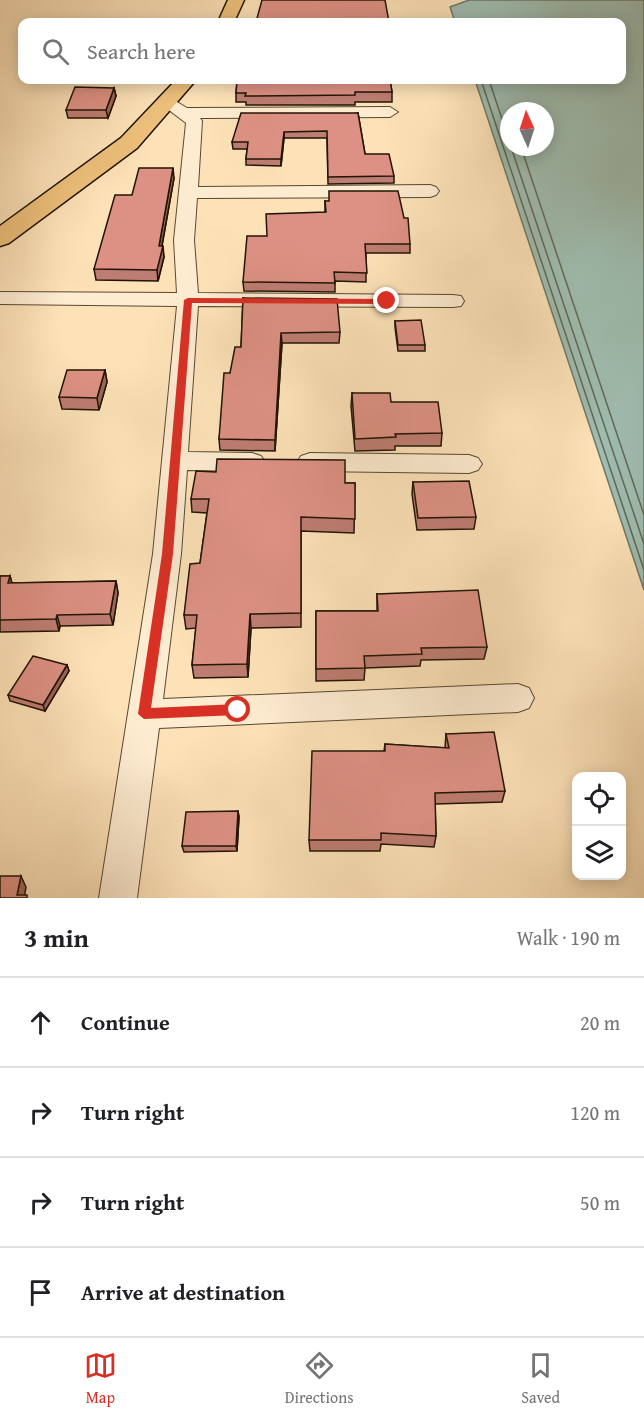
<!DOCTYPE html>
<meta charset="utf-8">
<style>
:root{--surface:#fff;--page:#f6f6f6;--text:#202124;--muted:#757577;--line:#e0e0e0;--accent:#d93025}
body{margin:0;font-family:"Gentium Book Plus",serif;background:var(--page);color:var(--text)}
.controls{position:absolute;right:18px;bottom:18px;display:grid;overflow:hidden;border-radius:12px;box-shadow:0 3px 15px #0003}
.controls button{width:54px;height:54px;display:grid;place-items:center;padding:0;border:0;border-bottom:2px solid var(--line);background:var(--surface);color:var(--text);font:30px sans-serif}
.compass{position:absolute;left:500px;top:102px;width:54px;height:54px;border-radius:50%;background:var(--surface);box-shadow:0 3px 15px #0003;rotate:357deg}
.stop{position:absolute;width:18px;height:18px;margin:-14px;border:4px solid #d93025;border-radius:50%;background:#fff}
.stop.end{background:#d93025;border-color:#fff;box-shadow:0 2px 6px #0008}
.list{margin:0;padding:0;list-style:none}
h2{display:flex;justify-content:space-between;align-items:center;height:78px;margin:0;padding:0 24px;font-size:26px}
h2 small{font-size:20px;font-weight:400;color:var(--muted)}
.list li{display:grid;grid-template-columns:39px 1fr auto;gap:18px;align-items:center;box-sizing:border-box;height:90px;padding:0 24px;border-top:2px solid var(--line)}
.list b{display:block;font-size:22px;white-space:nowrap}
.list em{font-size:20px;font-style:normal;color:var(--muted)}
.icon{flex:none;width:33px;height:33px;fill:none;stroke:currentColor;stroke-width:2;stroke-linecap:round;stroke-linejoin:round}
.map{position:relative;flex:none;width:644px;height:898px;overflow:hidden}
.search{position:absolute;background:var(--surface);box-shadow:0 3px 15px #0003;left:18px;right:18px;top:18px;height:66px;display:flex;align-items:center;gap:15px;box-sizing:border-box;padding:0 21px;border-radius:12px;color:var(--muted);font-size:22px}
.sheet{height:438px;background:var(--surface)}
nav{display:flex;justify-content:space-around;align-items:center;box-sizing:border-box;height:84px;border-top:2px solid var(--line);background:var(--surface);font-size:16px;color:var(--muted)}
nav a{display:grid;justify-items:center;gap:3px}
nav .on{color:var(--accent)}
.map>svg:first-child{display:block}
.water{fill:#9fbdb0;stroke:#6d796c;stroke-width:1.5;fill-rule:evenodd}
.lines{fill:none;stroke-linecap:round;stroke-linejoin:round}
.shore{stroke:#60685a;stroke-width:1.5}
.street-casing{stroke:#584832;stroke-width:2}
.primary-casing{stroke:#211405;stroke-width:3}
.street{fill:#feecd1;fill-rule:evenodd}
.primary{fill:#eec17c;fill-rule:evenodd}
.wall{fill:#be7d72;stroke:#211405;stroke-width:1.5}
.shaded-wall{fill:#9b665c;stroke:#211405;stroke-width:1.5}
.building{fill:#dd9184;stroke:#211405;stroke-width:1.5}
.route{fill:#d93025}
</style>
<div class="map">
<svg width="644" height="898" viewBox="0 0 644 898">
<rect width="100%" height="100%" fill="#fde2b8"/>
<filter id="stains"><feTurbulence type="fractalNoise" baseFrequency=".00333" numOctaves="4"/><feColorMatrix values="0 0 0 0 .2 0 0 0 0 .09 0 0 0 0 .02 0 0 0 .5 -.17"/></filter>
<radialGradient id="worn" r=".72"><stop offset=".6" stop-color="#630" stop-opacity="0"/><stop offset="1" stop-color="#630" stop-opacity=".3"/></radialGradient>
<path class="water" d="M469,0H644V590L475,80H622V22H455L450,7ZM509,111H545V147H509Z"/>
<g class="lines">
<g class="shore">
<path d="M481,80L644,570"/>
<path d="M489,80L509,140"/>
<path d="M511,147L644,544"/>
<path d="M521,147L644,515"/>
</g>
<g class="street-casing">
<g id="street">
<path d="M167,96L187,108L390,107L398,112L390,117L200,118L202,121L198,187L430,185L436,187L439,191L436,195L430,197L197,198L194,240L198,293L453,295L461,296L464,301L461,306L453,307L198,306L188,452L252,453L261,456L265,462L261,468L252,471L187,470L181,554L163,699L518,684L529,688L534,698L529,708L518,712L159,728L137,898H99L153,554L177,306L0,304V292L177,293L174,240L186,123L161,104L159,101L161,98Z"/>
<path d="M310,453L469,455L478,458L482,464L478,470L469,473L310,471L301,468L297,462L301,456Z"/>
</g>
</g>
<g class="primary-casing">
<g id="primary">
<path d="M228,0H244L234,22H218Z"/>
<path d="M176,80H196L137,148L9,243L0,246V226L121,138Z"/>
</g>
</g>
<use href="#street" class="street"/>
<use href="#primary" class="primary"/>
</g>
<g class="wall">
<path d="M230,80H390L392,92V102H355V105H246V102H236V93L237,83H230Z"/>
<path d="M114,88L116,96L108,118H68L66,110Z"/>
<path d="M358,113L365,154L394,176V183L328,184L327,138H284L281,166L246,165V159L247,149H233L232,142Z"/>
<path d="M174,178L162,246L164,257L158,281L96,280L94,269L132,195Z"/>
<path d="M325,201L410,244V253H366V282L335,281V292L244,291L243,282L267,236L325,212Z"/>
<path d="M243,298L340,332L339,343H282L275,451L220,450L219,439L230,373L241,347Z"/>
<path d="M395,321L425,345V351H398L395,327Z"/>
<path d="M105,370L107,382L99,410L62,409L59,397Z"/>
<path d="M352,393L391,402L442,433L441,446H395V450L355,451L351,406Z"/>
<path d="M413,482L476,517L474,529L417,530L412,494Z"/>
<path d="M345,483H355L354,533L301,531V627L251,628L248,677L194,678L192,665L196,628L186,629L184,615L200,563L207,513L192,512L191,499Z"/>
<path d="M0,576H10L12,583L116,581L118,593L113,625L60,626L59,631L0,632Z"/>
<path d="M377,594L487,647L484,659L421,660L420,666L365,668L364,680L316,681V611H377Z"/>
<path d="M67,665L69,671L45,711L10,701L8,695Z"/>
<path d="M446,734L505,791L502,802L435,804L436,836L434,847L381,844L380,851H310L309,840L384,751L385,744L445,748Z"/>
<path d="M238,811L239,817L237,851L184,852L182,846Z"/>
</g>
<g class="shaded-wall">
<path d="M114,88L116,96L108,118L106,110Z"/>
<path d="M284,132V138L281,166V159Z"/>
<path d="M173,168L174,178L160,256L163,246L164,257L158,281L157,270L159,246Z"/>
<path d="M281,333L282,343L275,451V440Z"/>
<path d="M105,370L107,382L99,410L97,398Z"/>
<path d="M10,576L13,587L8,583Z"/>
<path d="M116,581L118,593L113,625L110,614Z"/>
<path d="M250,614L251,628L248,677L247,664Z"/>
<path d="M57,615L60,626L59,631L56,619Z"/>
<path d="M67,665L69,671L45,711L43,705Z"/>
<path d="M238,811L239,817L237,851L236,846Z"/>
<path d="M21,876L26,887L24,898L17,895Z"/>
</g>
<g class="building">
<path d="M262,0H385L389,22H256Z"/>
<path d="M237,80H390L392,92H355V95L245,96L246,93H236Z"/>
<path d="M75,87L114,88L106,110H66Z"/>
<path d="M241,113H358L365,154H389L394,176L328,177L327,131L284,132L281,159H246L248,142H232Z"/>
<path d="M139,168H173L159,246H163L157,270L94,269L115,195H132Z"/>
<path d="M329,191H398L404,218H408L410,244H365L367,273L334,272L335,283L243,282L247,236H267L266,214L326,212L325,201H329Z"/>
<path d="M243,298L337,299L340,332L281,333L275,440L219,439L224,373H230L235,347H241Z"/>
<path d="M421,320L425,345H398L395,321Z"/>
<path d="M67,370H105L97,398L59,397Z"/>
<path d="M352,393H390L391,402H438L442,433L395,434L396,437L355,439Z"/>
<path d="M217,459L345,460V483H355V519L301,517V613L250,614L247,664L192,665L197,615H184L190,564L200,563L209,499H191L196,471L216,472Z"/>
<path d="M469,481L476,517L418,518L413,482Z"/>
<path d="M0,576H10L8,583L116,581L110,614L57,615L56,619L0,620Z"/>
<path d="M478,590L487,647L421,648L422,654L364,656L365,668L316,669V611H378L377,594Z"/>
<path d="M33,656L67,665L43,705L8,695Z"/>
<path d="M494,732L505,791L435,793L436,836L381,833V840H309L312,751H385V744L449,748L446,734Z"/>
<path d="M238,811L236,846H182L186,812Z"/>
<path d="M0,876H21L17,895H27V898H0Z"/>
</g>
<path class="route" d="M188,298L387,299L391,301L387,304L192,303L173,554L151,708L238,704L244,710L238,715L144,719L138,714L162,554L184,300Z"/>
<rect width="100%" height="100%" filter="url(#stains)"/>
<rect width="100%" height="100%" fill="url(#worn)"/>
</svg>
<div class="controls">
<button><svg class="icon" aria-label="locate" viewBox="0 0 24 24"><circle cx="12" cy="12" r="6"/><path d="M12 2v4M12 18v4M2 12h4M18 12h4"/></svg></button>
<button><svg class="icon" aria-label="layers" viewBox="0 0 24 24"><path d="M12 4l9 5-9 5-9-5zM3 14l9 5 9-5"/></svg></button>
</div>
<svg class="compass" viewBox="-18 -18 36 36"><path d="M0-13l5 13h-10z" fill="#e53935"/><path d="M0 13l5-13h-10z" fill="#757577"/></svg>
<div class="stop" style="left:238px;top:710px"></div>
<div class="stop end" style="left:387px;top:301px"></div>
<div class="search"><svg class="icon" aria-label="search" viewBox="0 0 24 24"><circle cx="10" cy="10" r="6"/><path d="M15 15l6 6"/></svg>Search here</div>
</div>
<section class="sheet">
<h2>3 min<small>Walk · 190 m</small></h2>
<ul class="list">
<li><svg class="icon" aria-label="ahead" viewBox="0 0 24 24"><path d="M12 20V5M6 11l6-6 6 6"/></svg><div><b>Continue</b></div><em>20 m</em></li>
<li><svg class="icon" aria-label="right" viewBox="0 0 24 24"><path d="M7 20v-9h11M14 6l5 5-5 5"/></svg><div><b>Turn right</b></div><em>120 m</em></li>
<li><svg class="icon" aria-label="right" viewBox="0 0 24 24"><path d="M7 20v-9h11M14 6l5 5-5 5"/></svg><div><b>Turn right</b></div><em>50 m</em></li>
<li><svg class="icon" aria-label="arrive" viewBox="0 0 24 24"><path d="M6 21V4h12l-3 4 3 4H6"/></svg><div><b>Arrive at destination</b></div></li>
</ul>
</section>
<nav>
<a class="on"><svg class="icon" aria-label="map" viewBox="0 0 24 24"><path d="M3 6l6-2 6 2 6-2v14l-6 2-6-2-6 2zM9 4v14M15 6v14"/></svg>Map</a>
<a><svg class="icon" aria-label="directions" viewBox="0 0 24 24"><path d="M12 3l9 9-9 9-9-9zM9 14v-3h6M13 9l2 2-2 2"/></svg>Directions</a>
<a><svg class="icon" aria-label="saved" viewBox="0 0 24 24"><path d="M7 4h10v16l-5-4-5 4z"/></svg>Saved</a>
</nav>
